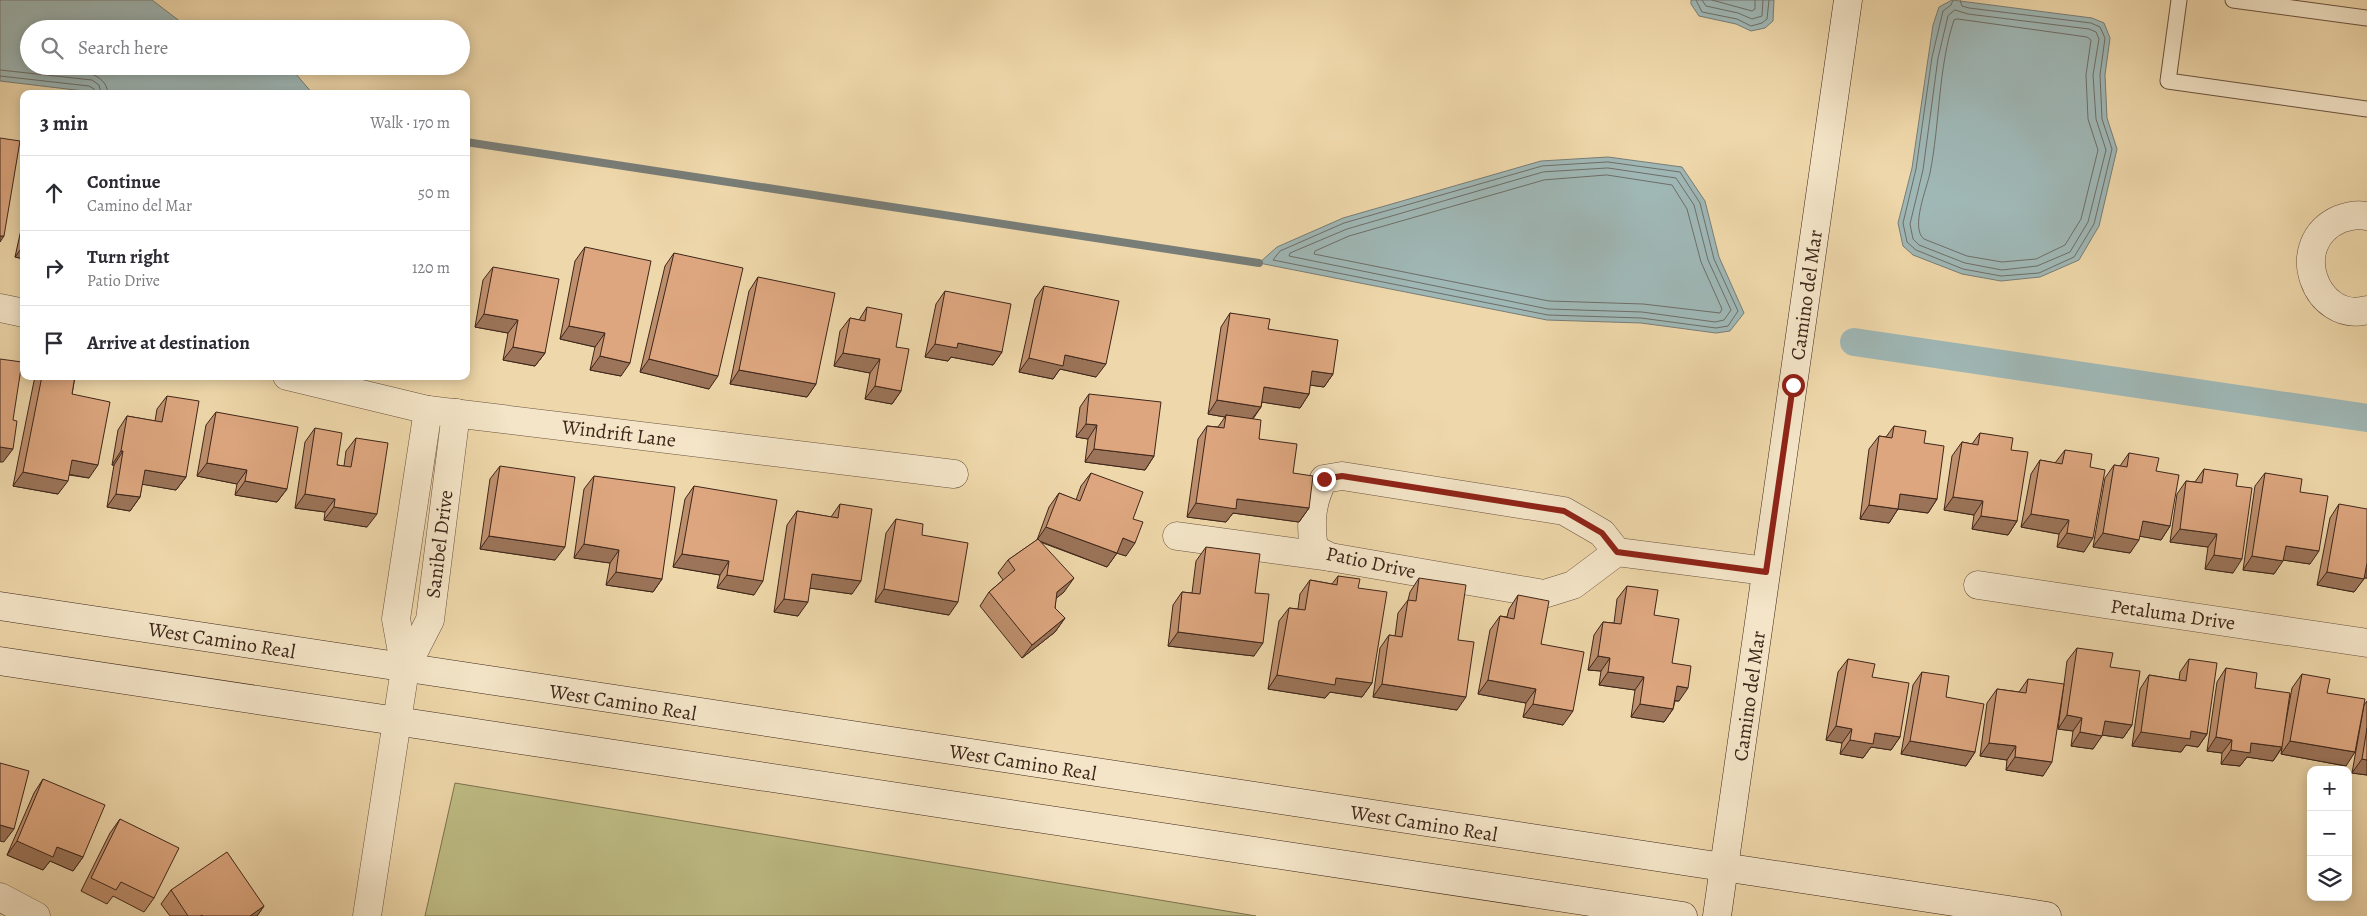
<!DOCTYPE html>
<meta charset="utf-8">
<style>
:root{--surface:#fff;--page:#f2f2f3;--text:#2b2b33;--muted:#7c7c81;--line:#e1e1e2}
body{margin:0;font-family:Alegreya,serif;background:var(--page);color:var(--text)}
.controls{position:absolute;right:15px;bottom:15px;display:grid;overflow:hidden;border-radius:10px;box-shadow:0 2px 12px #0003}
.controls button{width:45px;height:45px;display:grid;place-items:center;padding:0;border:0;border-bottom:1px solid var(--line);background:var(--surface);color:var(--text);font:25px sans-serif}
.stop{position:absolute;width:15px;height:15px;margin:-11px;border:4px solid #8f2418;border-radius:50%;background:#fff}
.stop.end{background:#8f2418;border-color:#fff;box-shadow:0 1px 5px #0008}
.list{margin:0;padding:0;list-style:none}
h2{display:flex;justify-content:space-between;align-items:center;height:65px;margin:0;padding:0 20px;font-size:21px}
h2 small{font-size:16px;font-weight:400;color:var(--muted)}
.list li{display:grid;grid-template-columns:32px 1fr auto;gap:15px;align-items:center;box-sizing:border-box;height:75px;padding:0 20px;border-top:1px solid var(--line)}
.list b{display:block;font-size:19px;white-space:nowrap}
.list p{margin:0;font-size:16px;white-space:nowrap;color:var(--muted)}
.list em{font-size:16px;font-style:normal;color:var(--muted)}
.icon{flex:none;width:28px;height:28px;fill:none;stroke:currentColor;stroke-width:2;stroke-linecap:round;stroke-linejoin:round}
.map{position:relative;flex:none;width:2367px;height:916px;overflow:hidden}
.search{position:absolute;background:var(--surface);box-shadow:0 2px 12px #0003;left:20px;top:20px;width:450px;height:55px;display:flex;align-items:center;gap:12px;box-sizing:border-box;padding:0 18px;border-radius:28px;color:var(--muted);font-size:19px}
.panel{position:absolute;background:var(--surface);box-shadow:0 2px 12px #0003;left:20px;top:90px;width:450px;height:290px;border-radius:10px}
.map>svg:first-child{display:block}
.green{fill:#bfbd85;stroke:#7e7250}
.water{fill:#9fb7b5;stroke:#787d77}
.lines{fill:none;stroke-linecap:round;stroke-linejoin:round}
.shore{stroke:#6e6e68;stroke-width:1}
.stream{stroke:#787d77;stroke-width:8}
.canal{stroke:#9fb7b5;stroke-width:28}
.lane-casing{stroke:#6a523e;stroke-width:17}
.street-casing{stroke:#6a523e;stroke-width:29}
.secondary-casing{stroke:#3e261a;stroke-width:29}
.lane{stroke:#f4e5c8;stroke-width:15}
.street{stroke:#f4e5c8;stroke-width:28}
.secondary{stroke:#f4e5c8;stroke-width:28}
.wall{fill:#be8f6d;stroke:#3e261a}
.shaded-wall{fill:#9b7459;stroke:#3e261a}
.building{fill:#dda67f;stroke:#3e261a}
.route{stroke:#8f2418;stroke-width:6}
.labels{text-anchor:middle;stroke-width:4;stroke-linejoin:round;paint-order:stroke}
.street-label{font-size:20px;fill:#3e261a;stroke:#f4e5c8}
</style>
<div class="map">
<svg width="2367" height="916" viewBox="0 0 2367 916">
<rect width="100%" height="100%" fill="#eed7aa"/>
<filter id="stains"><feTurbulence type="fractalNoise" baseFrequency=".004" numOctaves="4"/><feColorMatrix values="0 0 0 0 .2 0 0 0 0 .09 0 0 0 0 .02 0 0 0 .5 -.17"/></filter>
<radialGradient id="worn" r=".72"><stop offset=".6" stop-color="#630" stop-opacity="0"/><stop offset="1" stop-color="#630" stop-opacity=".3"/></radialGradient>
<path class="green" d="M455,783L1256,916H425Z"/>
<g class="water">
<path d="M0,0H152L190,29H29V66H289L313,94H109L0,81Z"/>
<path d="M1691,0H1774L1773,21L1765,28L1751,31L1736,24L1699,16L1691,4Z"/>
<path d="M1952,0L2092,18L2104,23L2110,38L2105,75L2107,118L2117,149L2099,226L2079,260L2040,277L2001,281L1962,274L1913,255L1903,246L1898,223L1912,168L1933,25L1939,7Z"/>
<path d="M1608,157L1682,167L1705,201L1719,257L1744,313L1730,331L1716,333L1641,323L1547,320L1259,263L1277,247L1343,218L1541,161Z"/>
</g>
<g class="lines">
<g class="shore">
<path d="M1696,0L1702,12L1737,19L1751,26L1762,23L1767,19L1769,0"/>
<path d="M1702,0L1706,6L1738,13L1752,19L1762,16L1763,0"/>
<path d="M1712,0L1752,11L1755,9V0"/>
<path d="M1953,0L1951,5L1943,11L1932,57L1916,169L1903,223L1907,242L1916,250L1963,269L2001,276L2039,273L2074,257L2094,224L2112,149L2102,119L2100,75L2105,38L2100,27L2091,23L1969,8L1962,6L1960,0"/>
<path d="M1955,10L1968,14L2089,29L2096,32L2099,39L2093,75L2096,119L2106,150L2088,222L2070,252L2037,266L2002,270L1965,263L1919,245L1913,239L1910,224L1923,170L1938,58L1948,16Z"/>
<path d="M1958,19L2087,37L2091,40L2086,75L2088,119L2098,150L2081,219L2065,245L2036,259L2002,262L1967,256L1924,239C1910,228 1927,188 1930,173C1940,123 1938,68 1954,20Z"/>
<path d="M38,66C59,69 107,66 108,94"/>
<path d="M0,70L92,80L99,85L101,94"/>
<path d="M0,76L89,86L94,89L95,94"/>
<path d="M1608,162L1680,172L1700,203L1714,259L1738,311L1728,326L1716,328L1641,318L1548,315L1273,260L1280,251L1344,223L1542,166Z"/>
<path d="M1608,168L1676,178L1694,205L1708,260L1731,310L1724,320L1715,322L1642,312L1548,309L1289,256L1290,253L1347,229L1543,172Z"/>
<path d="M1607,175L1672,185L1687,209L1701,262L1722,309L1720,313L1643,304L1549,301L1314,254L1315,251L1349,236L1544,180Z"/>
</g>
<path class="stream" d="M466,142L1259,263"/>
<path class="canal" d="M1854,342L2367,418"/>
<g class="lane-casing">
<g id="lane">
<path d="M2179,0L2168,81L2367,109"/>
<path d="M2233,0L2367,18"/>
</g>
</g>
<g class="street-casing">
<g id="street">
<path d="M2367,216C2358,214 2348,216 2340,219C2285,243 2316,324 2367,310"/>
<path d="M0,308L24,313"/>
<path d="M287,376L428,410L954,474"/>
<path d="M1177,536L1330,557"/>
<path d="M1617,552L1573,585L1544,594L1330,557L1314,549C1310,524 1311,501 1324,479L1342,476L1564,511L1602,533L1617,552L1766,571"/>
<path d="M1978,585L2367,643"/>
<path d="M405,669L396,619L428,410"/>
<path d="M0,897L36,916"/>
<path d="M367,916L405,669L430,620L456,413"/>
</g>
</g>
<g class="secondary-casing">
<g id="secondary">
<path d="M0,606L2047,916"/>
<path d="M0,661L1683,916"/>
<path d="M1717,916L1848,0"/>
</g>
</g>
<use href="#lane" class="lane"/>
<use href="#street" class="street"/>
<use href="#secondary" class="secondary"/>
</g>
<g class="wall">
<path d="M24,216V259L15,257Z"/>
<path d="M585,247L621,376L590,370L595,347L560,339L575,261Z"/>
<path d="M674,253L709,389L640,372L665,266Z"/>
<path d="M493,267L545,353L535,366L503,360L508,333L475,327L483,280Z"/>
<path d="M758,277L816,384L807,397L730,384L749,291Z"/>
<path d="M1044,286L1096,377L1060,369L1053,379L1019,372L1035,299Z"/>
<path d="M945,291L1002,352L993,365L951,357L948,361L925,357L936,304Z"/>
<path d="M867,307L896,347L901,391L892,404L865,399L870,373L834,366L840,331L850,318L859,320Z"/>
<path d="M1230,313L1268,329L1333,374L1324,387L1310,385L1309,394L1300,408L1262,402L1261,407L1253,419L1259,439L1293,473L1309,508L1299,522L1233,513L1226,522L1187,517L1198,439L1207,426L1218,427L1225,417L1208,414L1221,327Z"/>
<path d="M37,376H75L72,394L89,478L69,475L58,494L13,486L34,381Z"/>
<path d="M1089,394L1154,456L1145,470L1085,462L1088,439L1076,437L1080,407Z"/>
<path d="M167,396L186,477L176,490L142,484L140,497L130,511L107,507L114,465H112L118,430L127,416L155,421L157,409Z"/>
<path d="M216,412L287,489L277,502L235,495L237,484L197,476L206,425Z"/>
<path d="M1894,426L1924,443L1937,499L1928,513L1898,509L1889,523L1860,519L1869,449L1879,436L1886,437Z"/>
<path d="M315,428L337,465L344,466L346,451L356,438L367,527L324,520L325,512L295,508L305,442Z"/>
<path d="M1980,433L2011,450L2017,521L2008,535L1972,529L1974,515L1944,510L1952,456L1962,442L1972,444Z"/>
<path d="M2065,450L2090,467L2084,552L2057,547L2059,534L2021,527L2031,474L2040,460L2055,463Z"/>
<path d="M2129,453L2156,471L2170,526L2161,540L2140,536L2130,553L2093,547L2105,478L2114,465L2120,466Z"/>
<path d="M500,466L555,560L480,549L490,479Z"/>
<path d="M2204,469L2236,486L2233,573L2205,569L2208,547L2170,542L2177,494L2186,481L2195,482Z"/>
<path d="M1091,473L1133,519L1126,556L1117,553L1107,567L1040,542L1064,592L1056,598L1055,608L1065,618L1055,632L1022,658L980,606L989,592L1003,580L998,573L1008,560L1037,540L1049,507L1059,493L1076,500L1081,486Z"/>
<path d="M2265,473L2300,492L2310,564L2283,560L2274,574L2243,570L2255,486Z"/>
<path d="M594,476L662,579L653,592L606,585L610,563L574,558L584,489Z"/>
<path d="M694,486L754,595L717,588L720,575L673,567L685,499Z"/>
<path d="M840,504L852,594L810,588L798,616L774,612L787,525L797,511L831,517Z"/>
<path d="M2339,504L2367,578H2364L2354,592L2317,585L2330,518Z"/>
<path d="M896,519L922,535L949,615L875,602L886,533Z"/>
<path d="M1206,547L1255,593L1254,656L1168,646L1173,605L1182,592L1192,593L1196,561Z"/>
<path d="M1338,576L1358,588L1372,683L1362,697L1330,692L1325,698L1268,689L1279,621L1289,608L1298,609L1300,594L1310,580L1332,584Z"/>
<path d="M1419,578L1458,640L1457,710L1373,697L1380,648L1389,635L1395,636L1398,613L1408,600L1410,592Z"/>
<path d="M1627,586L1654,615L1672,663L1679,701H1675L1673,709L1664,722L1631,717L1635,690L1599,685L1601,671L1588,670L1594,635L1603,622L1614,623L1617,599Z"/>
<path d="M1518,595L1541,644L1563,725L1523,717L1526,703L1478,694L1490,630L1500,616L1507,617L1509,609Z"/>
<path d="M2077,648L2110,667L2132,725L2123,738L2102,735L2093,749L2071,746L2073,731L2058,729L2067,661Z"/>
<path d="M1848,659L1872,677L1900,737L1891,750L1871,747L1863,758L1840,754L1842,743L1826,740L1838,672Z"/>
<path d="M2189,659L2207,734L2198,747L2186,745L2181,752L2132,746L2140,689L2149,675L2179,680L2180,672Z"/>
<path d="M2226,668L2255,688L2284,732L2292,688L2302,674L2327,693L2346,766L2281,754L2282,748L2273,761L2247,757L2240,766L2221,764L2222,753L2207,751L2217,682Z"/>
<path d="M1922,672L1946,697L1975,752L1966,766L1901,754L1913,685Z"/>
<path d="M2028,679L2043,776L2006,770L2007,760L1980,756L1987,703L1997,689L2019,692Z"/>
<path d="M2367,701V775L2352,773L2364,705Z"/>
<path d="M43,779L83,857L73,871L50,861L43,870L7,855L34,793Z"/>
<path d="M120,819L154,898L144,912L113,896L107,904L81,891L110,833Z"/>
<path d="M171,890L264,906L257,916H170L161,904Z"/>
</g>
<g class="shaded-wall">
<path d="M0,236H4L0,242Z"/>
<path d="M24,245V259L15,257Z"/>
<path d="M484,314L518,320L508,333L475,327Z"/>
<path d="M569,326L605,333L595,347L560,339Z"/>
<path d="M958,343L1002,352L993,365L951,357L948,361L925,357L935,344Z"/>
<path d="M513,347L545,353L535,366L503,360Z"/>
<path d="M843,353L880,359L870,373L834,366Z"/>
<path d="M1065,355L1106,364L1096,377L1060,369L1053,379L1019,372L1029,358Z"/>
<path d="M600,356L630,363L621,376L590,370Z"/>
<path d="M649,359L718,376L709,389L640,372Z"/>
<path d="M739,370L816,384L807,397L730,384Z"/>
<path d="M1312,371L1333,374L1324,387L1303,384Z"/>
<path d="M875,386L901,391L892,404L865,399Z"/>
<path d="M1264,387L1309,394L1300,408L1255,401Z"/>
<path d="M1217,400L1261,407L1251,420L1226,415L1225,417L1208,414Z"/>
<path d="M1086,424L1097,425L1088,439L1076,437Z"/>
<path d="M0,447L13,449L3,462H0Z"/>
<path d="M1094,449L1154,456L1145,470L1085,462Z"/>
<path d="M121,451H123L114,465H112Z"/>
<path d="M72,460L98,465L89,478L62,473Z"/>
<path d="M207,463L247,470L237,484L197,476Z"/>
<path d="M145,470L186,477L176,490L135,483Z"/>
<path d="M23,472L68,481L58,494L13,486Z"/>
<path d="M245,481L287,489L277,502L235,495Z"/>
<path d="M116,494L140,497L130,511L107,507Z"/>
<path d="M305,494L335,499L325,512L295,508Z"/>
<path d="M1900,494L1937,499L1928,513L1891,508Z"/>
<path d="M1953,497L1983,501L1974,515L1944,510Z"/>
<path d="M1237,499L1309,508L1299,522L1233,513L1226,522L1187,517L1196,503Z"/>
<path d="M1869,505L1898,509L1889,523L1860,519Z"/>
<path d="M334,507L377,514L367,527L324,520Z"/>
<path d="M2031,514L2069,520L2059,534L2021,527Z"/>
<path d="M1981,516L2017,521L2008,535L1972,529Z"/>
<path d="M2143,521L2170,526L2161,540L2133,535Z"/>
<path d="M1046,527L1117,553L1107,567L1037,540Z"/>
<path d="M2180,529L2217,534L2208,547L2170,542Z"/>
<path d="M2067,533L2093,538L2084,552L2057,547Z"/>
<path d="M2103,533L2139,540L2130,553L2093,547Z"/>
<path d="M489,536L565,547L555,560L480,549Z"/>
<path d="M1123,538L1135,543L1126,556L1113,552Z"/>
<path d="M584,544L619,550L610,563L574,558Z"/>
<path d="M2286,546L2319,551L2310,564L2276,559Z"/>
<path d="M682,554L729,561L720,575L673,567Z"/>
<path d="M2214,555L2242,559L2233,573L2205,569Z"/>
<path d="M2252,556L2283,561L2274,574L2243,570Z"/>
<path d="M2367,563V578L2357,577Z"/>
<path d="M616,572L662,579L653,592L606,585Z"/>
<path d="M2327,572L2364,579L2354,592L2317,585Z"/>
<path d="M812,574L861,581L852,594L802,587Z"/>
<path d="M727,575L763,581L754,595L717,588Z"/>
<path d="M1074,578L1064,592L1048,605L1057,592Z"/>
<path d="M884,589L958,602L949,615L875,602Z"/>
<path d="M784,599L808,602L798,616L774,612Z"/>
<path d="M1065,618L1055,632L1022,658L1032,645Z"/>
<path d="M1178,632L1263,643L1254,656L1168,646Z"/>
<path d="M1598,656L1610,658L1601,671L1588,670Z"/>
<path d="M1608,672L1644,677L1635,690L1599,685Z"/>
<path d="M1277,675L1336,678L1372,683L1362,697L1330,692L1325,698L1268,689Z"/>
<path d="M1488,680L1536,689L1526,703L1478,694Z"/>
<path d="M1382,684L1466,697L1457,710L1373,697Z"/>
<path d="M1677,686L1688,688L1679,701L1667,700Z"/>
<path d="M1533,704L1573,711L1563,725L1523,717Z"/>
<path d="M1640,704L1673,709L1664,722L1631,717Z"/>
<path d="M2067,715L2082,718L2073,731L2058,729Z"/>
<path d="M2105,721L2132,725L2123,738L2095,734Z"/>
<path d="M1836,726L1852,729L1842,743L1826,740Z"/>
<path d="M2191,731L2207,734L2198,747L2186,745L2181,752L2132,746L2141,732Z"/>
<path d="M2080,732L2102,736L2093,749L2071,746Z"/>
<path d="M1875,733L1900,737L1891,750L1871,747L1863,758L1840,754L1850,740Z"/>
<path d="M2216,737L2232,740L2222,753L2207,751Z"/>
<path d="M1910,741L1975,752L1966,766L1901,754Z"/>
<path d="M2290,741L2355,752L2346,766L2281,754Z"/>
<path d="M1989,743L2016,746L2007,760L1980,756Z"/>
<path d="M2251,743L2282,747L2273,761L2247,757L2240,766L2221,764L2231,750Z"/>
<path d="M2015,757L2052,762L2043,776L2006,770Z"/>
<path d="M2362,759L2367,760V775L2352,773Z"/>
<path d="M0,825L14,829L4,842L0,841Z"/>
<path d="M17,841L57,847L83,857L73,871L50,861L43,870L7,855Z"/>
<path d="M264,906L257,916H250Z"/>
</g>
<g class="building">
<path d="M0,138L20,141L4,236H0Z"/>
<path d="M585,247L651,261L630,363L600,356L605,333L569,326Z"/>
<path d="M674,253L743,268L718,376L649,359Z"/>
<path d="M493,267L559,279L545,353L513,347L518,320L484,314Z"/>
<path d="M758,277L835,293L816,384L739,370Z"/>
<path d="M1044,286L1119,301L1106,364L1065,355L1063,366L1029,358Z"/>
<path d="M945,291L1011,304L1002,352L958,343L957,348L935,344Z"/>
<path d="M867,307L902,314L896,347L909,349L901,391L875,386L880,359L843,353L850,318L865,321Z"/>
<path d="M1230,313L1270,319L1268,329L1338,340L1333,374L1312,371L1309,394L1264,387L1261,407L1217,400Z"/>
<path d="M0,359L22,362L13,420L17,421L13,449L0,447Z"/>
<path d="M42,376H75L72,394L110,402L98,465L72,460L68,481L23,472Z"/>
<path d="M1089,394L1161,402L1154,456L1094,449L1097,425L1086,424Z"/>
<path d="M167,396L199,401L186,477L145,470L140,497L116,494L123,451H121L127,416L162,422Z"/>
<path d="M216,412L298,427L287,489L245,481L247,470L207,463Z"/>
<path d="M1226,415L1261,420L1259,439L1297,444L1293,473L1313,476L1309,508L1237,499L1236,509L1196,503L1207,426L1224,428Z"/>
<path d="M1894,426L1926,431L1924,443L1944,446L1937,499L1900,494L1898,509L1869,505L1879,436L1892,438Z"/>
<path d="M315,428L342,433L337,465L351,467L356,438L388,443L377,514L334,507L335,499L305,494Z"/>
<path d="M1980,433L2013,438L2011,450L2028,452L2017,521L1981,516L1983,501L1953,497L1962,442L1978,445Z"/>
<path d="M2065,450L2092,454L2090,467L2105,470L2093,538L2067,533L2069,520L2031,514L2040,460L2062,464Z"/>
<path d="M2129,453L2159,458L2156,471L2179,475L2170,526L2143,521L2139,540L2103,533L2114,465L2127,467Z"/>
<path d="M500,466L575,477L565,547L489,536Z"/>
<path d="M2204,469L2238,474L2236,486L2252,488L2242,559L2214,555L2217,534L2180,529L2186,481L2202,483Z"/>
<path d="M1091,473L1143,492L1133,519L1143,522L1135,543L1123,538L1117,553L1046,527L1059,493L1080,501Z"/>
<path d="M2265,473L2302,479L2300,492L2328,496L2319,551L2286,546L2283,561L2252,556Z"/>
<path d="M594,476L675,487L662,579L616,572L619,550L584,544Z"/>
<path d="M694,486L777,500L763,581L727,575L729,561L682,554Z"/>
<path d="M840,504L872,509L861,581L812,574L808,602L784,599L797,511L838,518Z"/>
<path d="M2339,504L2367,509V563L2364,579L2327,572Z"/>
<path d="M896,519L923,524L922,535L968,543L958,602L884,589Z"/>
<path d="M1038,539L1074,578L1057,592L1055,608L1065,618L1032,645L989,592L1015,570L1008,560Z"/>
<path d="M1206,547L1260,554L1255,593L1269,594L1263,643L1178,632L1182,592L1200,594Z"/>
<path d="M1338,576L1360,579L1358,588L1387,592L1372,683L1336,678L1335,685L1277,675L1289,608L1305,610L1310,580L1337,585Z"/>
<path d="M1419,578L1466,585L1458,640L1474,642L1466,697L1382,684L1389,635L1402,637L1408,600L1416,601Z"/>
<path d="M1627,586L1658,590L1654,615L1679,619L1672,663L1691,666L1688,688L1677,686L1673,709L1640,704L1644,677L1608,672L1610,658L1598,656L1603,622L1621,624Z"/>
<path d="M1518,595L1549,601L1541,644L1584,652L1573,711L1533,704L1536,689L1488,680L1500,616L1514,619Z"/>
<path d="M2077,648L2113,653L2110,667L2140,671L2132,725L2105,721L2102,736L2080,732L2082,718L2067,715Z"/>
<path d="M1848,659L1875,664L1872,677L1909,683L1900,737L1875,733L1873,744L1850,740L1852,729L1836,726Z"/>
<path d="M2189,659L2217,663L2207,734L2191,731L2190,739L2141,732L2149,675L2186,681Z"/>
<path d="M2226,668L2257,673L2255,688L2290,693L2282,747L2251,743L2250,753L2231,750L2232,740L2216,737Z"/>
<path d="M1922,672L1949,676L1946,697L1984,704L1975,752L1910,741Z"/>
<path d="M2302,674L2330,679L2327,693L2365,699L2355,752L2290,741Z"/>
<path d="M2028,679L2064,684L2052,762L2015,757L2016,746L1989,743L1997,689L2026,693Z"/>
<path d="M2367,728V760L2362,759Z"/>
<path d="M0,763L29,771L14,829L0,825Z"/>
<path d="M43,779L105,805L83,857L57,847L53,857L17,841Z"/>
<path d="M120,819L179,848L154,898L121,882L116,890L91,878Z"/>
<path d="M227,852L264,906L250,916H203L202,915L200,916H188L171,890Z"/>
</g>
<g class="lines">
<path class="route" d="M1324,479L1342,476L1564,511L1602,533L1617,552L1766,572L1793,385"/>
</g>
<g class="labels">
<g class="street-label">
<text transform="translate(1806 295) rotate(-82)" y="7">Camino del Mar</text>
<text transform="translate(619 433) rotate(7)" y="7">Windrift Lane</text>
<text transform="translate(439 544) rotate(-83)" y="7">Sanibel Drive</text>
<text transform="translate(1371 562) rotate(12)" y="7">Patio Drive</text>
<text transform="translate(2173 614) rotate(8)" y="7">Petaluma Drive</text>
<text transform="translate(222 640) rotate(9)" y="7">West Camino Real</text>
<text transform="translate(1749 696) rotate(-82)" y="7">Camino del Mar</text>
<text transform="translate(623 702) rotate(9)" y="7">West Camino Real</text>
<text transform="translate(1023 762) rotate(9)" y="7">West Camino Real</text>
<text transform="translate(1424 823) rotate(9)" y="7">West Camino Real</text>
</g>
</g>
<rect width="100%" height="100%" filter="url(#stains)"/>
<rect width="100%" height="100%" fill="url(#worn)"/>
</svg>
<div class="controls">
<button>+</button>
<button>−</button>
<button><svg class="icon" aria-label="layers" viewBox="0 0 24 24"><path d="M12 4l9 5-9 5-9-5zM3 14l9 5 9-5"/></svg></button>
</div>
<div class="stop" style="left:1793px;top:385px"></div>
<div class="stop end" style="left:1324px;top:479px"></div>
<div class="search"><svg class="icon" aria-label="search" viewBox="0 0 24 24"><circle cx="10" cy="10" r="6"/><path d="M15 15l6 6"/></svg>Search here</div>
<section class="panel">
<h2>3 min<small>Walk · 170 m</small></h2>
<ul class="list">
<li><svg class="icon" aria-label="ahead" viewBox="0 0 24 24"><path d="M12 20V5M6 11l6-6 6 6"/></svg><div><b>Continue</b><p>Camino del Mar</p></div><em>50 m</em></li>
<li><svg class="icon" aria-label="right" viewBox="0 0 24 24"><path d="M7 20v-9h11M14 6l5 5-5 5"/></svg><div><b>Turn right</b><p>Patio Drive</p></div><em>120 m</em></li>
<li><svg class="icon" aria-label="arrive" viewBox="0 0 24 24"><path d="M6 21V4h12l-3 4 3 4H6"/></svg><div><b>Arrive at destination</b></div></li>
</ul>
</section>
</div>
